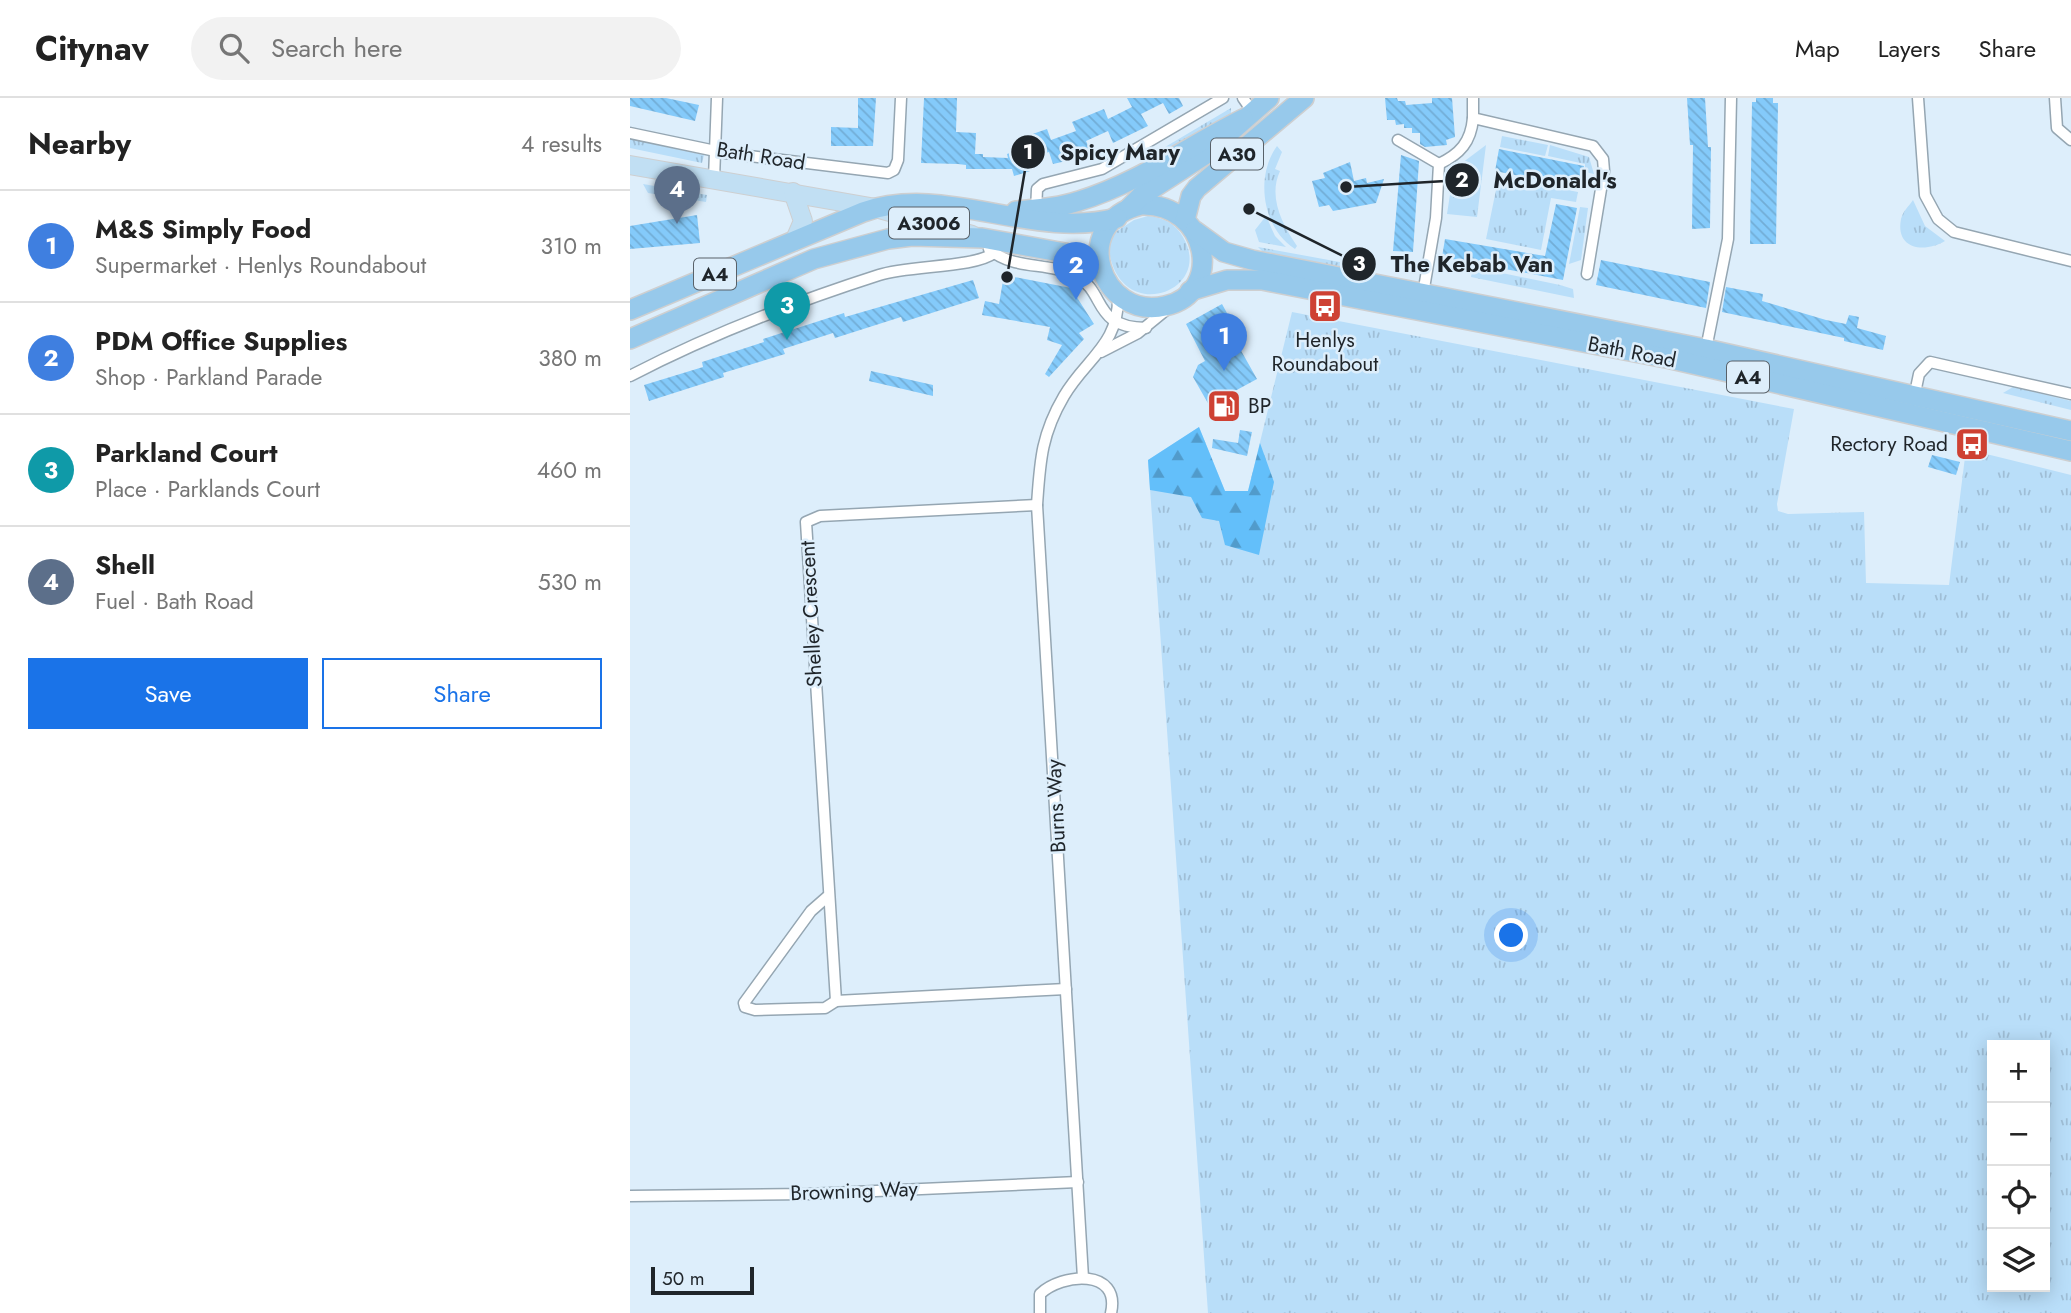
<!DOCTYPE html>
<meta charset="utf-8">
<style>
:root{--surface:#fff;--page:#f2f2f2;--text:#222;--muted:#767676;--line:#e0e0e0;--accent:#1a73e8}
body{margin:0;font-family:Jost,sans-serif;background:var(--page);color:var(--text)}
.controls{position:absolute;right:21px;bottom:21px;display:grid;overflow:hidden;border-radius:0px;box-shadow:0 4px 18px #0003}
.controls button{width:63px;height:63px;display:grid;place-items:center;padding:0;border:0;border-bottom:2px solid var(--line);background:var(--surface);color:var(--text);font:35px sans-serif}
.scale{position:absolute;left:21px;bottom:18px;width:103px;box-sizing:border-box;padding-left:7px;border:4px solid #1f252a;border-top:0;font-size:19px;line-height:24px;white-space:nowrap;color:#1f252a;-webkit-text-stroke:5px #ddeefb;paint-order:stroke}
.you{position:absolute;left:882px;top:838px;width:24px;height:24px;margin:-18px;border:5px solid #fff;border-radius:50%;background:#1a73e8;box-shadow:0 0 0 10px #1a73e833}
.badge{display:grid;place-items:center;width:46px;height:46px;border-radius:50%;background:var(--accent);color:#fff;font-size:23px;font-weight:700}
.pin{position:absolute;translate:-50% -58px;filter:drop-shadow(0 2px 4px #0008)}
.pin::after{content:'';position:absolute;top:37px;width:24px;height:21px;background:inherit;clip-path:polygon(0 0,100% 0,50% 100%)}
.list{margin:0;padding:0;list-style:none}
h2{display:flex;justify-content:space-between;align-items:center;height:91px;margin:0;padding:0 28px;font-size:30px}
h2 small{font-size:23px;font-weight:400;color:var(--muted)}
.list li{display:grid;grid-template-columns:46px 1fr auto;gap:21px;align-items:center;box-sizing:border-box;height:112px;padding:0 28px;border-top:2px solid var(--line)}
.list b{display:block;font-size:26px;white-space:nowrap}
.list p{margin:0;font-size:23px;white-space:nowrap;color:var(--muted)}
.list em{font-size:23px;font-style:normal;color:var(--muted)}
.actions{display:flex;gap:14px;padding:21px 28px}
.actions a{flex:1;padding:16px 0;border:2px solid var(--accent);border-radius:0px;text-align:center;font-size:24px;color:var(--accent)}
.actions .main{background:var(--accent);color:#fff}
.icon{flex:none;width:38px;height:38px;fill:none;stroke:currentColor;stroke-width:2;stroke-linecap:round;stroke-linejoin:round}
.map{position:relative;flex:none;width:1441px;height:1215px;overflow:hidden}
header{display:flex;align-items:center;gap:42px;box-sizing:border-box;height:98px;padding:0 35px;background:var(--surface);border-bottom:2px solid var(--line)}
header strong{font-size:33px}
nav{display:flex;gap:38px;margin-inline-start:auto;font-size:24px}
.search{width:490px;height:63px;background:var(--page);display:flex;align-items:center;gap:18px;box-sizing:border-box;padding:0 24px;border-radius:38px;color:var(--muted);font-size:26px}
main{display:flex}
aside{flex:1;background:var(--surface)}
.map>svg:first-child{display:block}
.grass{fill:url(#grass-tufts);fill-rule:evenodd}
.forest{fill:url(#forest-firs)}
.building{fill:url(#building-back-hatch)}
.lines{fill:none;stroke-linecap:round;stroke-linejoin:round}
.street-casing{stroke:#95a6b2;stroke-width:13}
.primary-casing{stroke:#cecfd0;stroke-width:20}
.highway-casing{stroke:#cecfd0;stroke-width:22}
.street{stroke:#fff;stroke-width:10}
.primary{stroke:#c1dff3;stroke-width:18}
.highway{stroke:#97c9eb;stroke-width:19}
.labels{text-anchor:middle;stroke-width:5;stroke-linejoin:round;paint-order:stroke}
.shield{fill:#ddeefb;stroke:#586169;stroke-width:2}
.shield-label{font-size:19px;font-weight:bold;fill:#1f252a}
.street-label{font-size:21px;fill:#1f252a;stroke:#ddeefb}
.poi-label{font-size:21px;fill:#1f252a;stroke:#ddeefb}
.leader{fill:none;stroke:#1f252a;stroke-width:2.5}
.callout-dot{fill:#1f252a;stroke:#ddeefb;stroke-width:2.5}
.mark-label{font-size:21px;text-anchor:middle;font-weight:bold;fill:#fff}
.callout-label{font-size:23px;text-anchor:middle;font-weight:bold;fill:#1f252a;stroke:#ddeefb;stroke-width:5;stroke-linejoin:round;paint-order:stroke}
</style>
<header>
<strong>Citynav</strong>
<div class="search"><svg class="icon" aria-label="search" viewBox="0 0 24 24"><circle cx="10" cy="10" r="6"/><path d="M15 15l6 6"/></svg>Search here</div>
<nav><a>Map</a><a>Layers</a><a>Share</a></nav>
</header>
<main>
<aside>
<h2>Nearby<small>4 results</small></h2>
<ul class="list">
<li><span class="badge" style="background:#3f7fe0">1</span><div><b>M&amp;S Simply Food</b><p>Supermarket · Henlys Roundabout</p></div><em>310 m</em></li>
<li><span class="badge" style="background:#3f7fe0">2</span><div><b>PDM Office Supplies</b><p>Shop · Parkland Parade</p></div><em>380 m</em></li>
<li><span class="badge" style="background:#0f9aa8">3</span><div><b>Parkland Court</b><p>Place · Parklands Court</p></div><em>460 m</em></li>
<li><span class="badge" style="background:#5c6f8a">4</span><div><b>Shell</b><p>Fuel · Bath Road</p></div><em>530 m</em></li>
</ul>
<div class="actions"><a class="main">Save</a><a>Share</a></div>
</aside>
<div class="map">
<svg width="1441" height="1215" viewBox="0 0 1441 1215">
<defs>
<pattern id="grass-tufts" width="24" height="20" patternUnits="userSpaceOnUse" patternTransform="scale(1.75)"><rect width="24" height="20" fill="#b9def9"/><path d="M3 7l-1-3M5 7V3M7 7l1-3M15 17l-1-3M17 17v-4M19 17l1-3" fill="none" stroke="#9fbed6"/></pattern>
<pattern id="forest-firs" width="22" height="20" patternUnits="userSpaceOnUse" patternTransform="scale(1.75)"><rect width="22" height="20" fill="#63bffa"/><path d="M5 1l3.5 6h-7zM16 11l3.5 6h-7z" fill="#519bcb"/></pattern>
<pattern id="building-back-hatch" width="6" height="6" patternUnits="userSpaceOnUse" patternTransform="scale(1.75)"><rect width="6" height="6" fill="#84cafa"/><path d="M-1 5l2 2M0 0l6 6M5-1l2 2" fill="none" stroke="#72add6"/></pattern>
</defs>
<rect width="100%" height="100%" fill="#ddeefb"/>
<g class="grass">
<path d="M601,10V17L533,60L530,52Z"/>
<path d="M872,38L918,47L915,58L870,49Z"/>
<path d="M0,41L74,57L72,65L0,50Z"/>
<path d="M856,47L847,119L817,116L824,71Z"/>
<path d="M920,47L959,59L964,76L955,74V66L918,58Z"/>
<path d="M647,48L652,54L645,71L650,73C638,99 652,126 667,148L665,151C632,130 625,78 647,48Z"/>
<path d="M883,81L948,94L946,104L921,100L911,152L856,141L867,87L881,89Z"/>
<path d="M13,86L77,97L76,104L18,95Z"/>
<path d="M1283,102L1295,128L1315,143C1295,155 1265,152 1271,121C1273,113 1279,108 1283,102Z"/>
<path d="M950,109L958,110L951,162L939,166Z"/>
<path d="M518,118C533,119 546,126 553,139C587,197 479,232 478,139L504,122Z"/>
<path d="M636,118L645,138L656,149L629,144L625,132Z"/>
<path d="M628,149L726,167L722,172L634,155Z"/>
<path d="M843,169L930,187L943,191L944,200L841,179Z"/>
<path d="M662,214L1164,311L1147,406L1148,413L1158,416L1234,414L1236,485L1319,487L1336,351L1441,377V1215H578L518,362L569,329L595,393H618ZM1362,947H1415V1189H1362Z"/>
<path d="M1383,289L1441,303V312L1373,295Z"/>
</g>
<path class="forest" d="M569,329L595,393H618L630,345L644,384L629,457L595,447L589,423L572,420L561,399L520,392L518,362Z"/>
<g class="building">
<path d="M0,0H36L69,7L65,23L0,8Z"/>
<path d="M228,0H246L243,48H201V29L228,30Z"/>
<path d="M294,0H327L326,34L346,35L345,56H353V59L378,60L377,56L388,52L385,42L417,31L421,42L446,33L442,24L474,11L478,21L502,9L497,0H549L553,8L539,16L533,5L511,16L518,28L483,45L478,33L456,43L461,54L445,61L423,66L419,54L396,61L400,73L384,78L382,71H336V67L328,66L291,65Z"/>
<path d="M755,0H767L768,3H775L776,7L802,5V0H822L825,39L816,42L817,47L795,49L790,46V35H782V30H774V26L766,27L765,22H757Z"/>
<path d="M1057,0H1075L1078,49H1081L1080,130L1062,131L1063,47H1060Z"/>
<path d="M1126,0H1143V5H1148L1146,146H1120L1122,4H1126Z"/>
<path d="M869,51L954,68L950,90L865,73Z"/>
<path d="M771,57L789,63L783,154L763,153Z"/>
<path d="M720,64L724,83L736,80L737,85L754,81L746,105L703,113L699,107L689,109L682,83L695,80L693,75Z"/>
<path d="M926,106L947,110L933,182L812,159L815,141L915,158Z"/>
<path d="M67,117L70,145L0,151V128Z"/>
<path d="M971,162L1080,184L1076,210L966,187Z"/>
<path d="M374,177L441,190L464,226L449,235L454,241L419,279L415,276L432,247L417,242L420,229L352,217L355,203L369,206Z"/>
<path d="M343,182L349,200L273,224L271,219L205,240L203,235L153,251L155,256L93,275L94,279L19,303L14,287L73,269L72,264L134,244L133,241L214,215L215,219Z"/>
<path d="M1096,189L1133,196L1132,203L1196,222L1216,226L1219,217L1229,219L1227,230L1256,238L1253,252L1214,243V240L1092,214Z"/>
<path d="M592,206L610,239L605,242L627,281L579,307L563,279L568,267L575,263L556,226Z"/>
<path d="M241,273L303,287V298L239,283Z"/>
<path d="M610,332L622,334L617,358L582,350L583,341L608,345Z"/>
<path d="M1302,357L1330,364L1326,377L1298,369Z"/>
</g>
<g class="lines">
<g class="street-casing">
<g id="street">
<path d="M613,0L622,13"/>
<path d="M843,0V20"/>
<path d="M1288,0L1295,97L1308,121L1324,134L1441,163"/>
<path d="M1425,0L1427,30L1441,42"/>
<path d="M0,35L95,55L258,75L264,72L268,62L271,0"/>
<path d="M768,42L809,66L806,120L793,196"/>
<path d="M809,66C830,56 841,44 843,20L963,48L973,61L974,73L957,176"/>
<path d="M84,81L87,0"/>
<path d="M406,113L407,91L413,86L472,71L593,0"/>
<path d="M359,151C385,173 417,163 446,178C477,194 461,229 516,230"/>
<path d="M1076,251L1098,141L1101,0"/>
<path d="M471,254L508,235L541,208"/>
<path d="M0,278C75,239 168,203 249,177C280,167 344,170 364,155"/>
<path d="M1285,295L1289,276L1300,264L1441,296"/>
<path d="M407,407L190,418L176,424L206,903L436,891"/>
<path d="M197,799L181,813L114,905L115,909L125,912L195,910L206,903"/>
<path d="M0,1098L178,1096L448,1084"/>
<path d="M453,1180L407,407C410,364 411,337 434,298C456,260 490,247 488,196"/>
<path d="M410,1215V1196C432,1175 491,1170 481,1215"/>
</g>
</g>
<g class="primary-casing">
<g id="primary">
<path d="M0,67L246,110L342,137"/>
<path d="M163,94L173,123L164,144"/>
</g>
</g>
<g class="highway-casing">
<g id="highway">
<path d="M511,107C578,104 596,195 535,208C470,223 438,124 511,107Z"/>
<path d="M499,110L511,98L573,58L639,0"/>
<path d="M386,113C407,111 428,110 449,103C508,85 559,48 613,21"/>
<path d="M555,122L561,98L567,90L674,0"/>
<path d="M565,133L594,154L622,162L1076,251L1441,333"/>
<path d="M560,193L597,182H632L1041,261L1441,353"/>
<path d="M0,212L233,114C316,85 401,142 487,120"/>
<path d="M0,241L184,161L258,141L282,138L352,140L435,155L470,172"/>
</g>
</g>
<use href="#street" class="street"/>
<use href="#primary" class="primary"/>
<use href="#highway" class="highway"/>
</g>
<defs>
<g id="bus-square" transform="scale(1.75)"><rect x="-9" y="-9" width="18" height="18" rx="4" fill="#ce4133" stroke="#ddeefb"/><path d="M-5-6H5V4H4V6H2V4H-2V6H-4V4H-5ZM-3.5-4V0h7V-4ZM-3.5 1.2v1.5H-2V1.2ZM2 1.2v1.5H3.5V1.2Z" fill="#fff"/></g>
<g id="fuel-square" transform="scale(1.75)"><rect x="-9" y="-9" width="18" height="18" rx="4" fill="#ce4133" stroke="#ddeefb"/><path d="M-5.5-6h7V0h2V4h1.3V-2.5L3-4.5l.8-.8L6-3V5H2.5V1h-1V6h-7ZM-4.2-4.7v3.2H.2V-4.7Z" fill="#fff"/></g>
</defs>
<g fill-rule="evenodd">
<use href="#bus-square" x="695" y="208"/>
<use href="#fuel-square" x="594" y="308"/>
<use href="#bus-square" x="1342" y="346"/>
</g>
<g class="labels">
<g class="shield">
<rect x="581" y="40.5" width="52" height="31" rx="5"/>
<rect x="259" y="109.5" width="80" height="31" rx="5"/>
<rect x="64" y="160.5" width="42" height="31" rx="5"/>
<rect x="1097" y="263.5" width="42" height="31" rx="5"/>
</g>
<g class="shield-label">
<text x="607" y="63">A30</text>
<text x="299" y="132">A3006</text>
<text x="85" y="183">A4</text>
<text x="1118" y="286">A4</text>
</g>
<g class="street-label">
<text transform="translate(131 58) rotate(9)" y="7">Bath Road</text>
<text transform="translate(1002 254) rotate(11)" y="7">Bath Road</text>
<text transform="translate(181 516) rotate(-93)" y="7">Shelley Crescent</text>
<text transform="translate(426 708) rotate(-93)" y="7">Burns Way</text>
<text transform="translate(224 1093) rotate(-2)" y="7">Browning Way</text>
</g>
<g class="poi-label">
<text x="695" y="249">Henlys<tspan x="695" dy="24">Roundabout</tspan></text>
<text x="618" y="315" text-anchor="start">BP</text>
<text x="1318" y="353" text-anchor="end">Rectory Road</text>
</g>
</g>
<path class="leader" d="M377 179L398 54M716 89L832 82M619 111L729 166"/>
<g class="callout-dot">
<circle cx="377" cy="179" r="7"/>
<circle cx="716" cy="89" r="7"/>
<circle cx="619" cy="111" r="7"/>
<circle cx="398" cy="54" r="18"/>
<circle cx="832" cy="82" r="18"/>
<circle cx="729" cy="166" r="18"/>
</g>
<g class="mark-label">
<text x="398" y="61">1</text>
<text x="832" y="89">2</text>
<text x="729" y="173">3</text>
</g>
<g class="callout-label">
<text x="490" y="62">Spicy Mary</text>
<text x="925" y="90">McDonald's</text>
<text x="842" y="174">The Kebab Van</text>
</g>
</svg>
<div class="controls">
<button>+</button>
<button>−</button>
<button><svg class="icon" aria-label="locate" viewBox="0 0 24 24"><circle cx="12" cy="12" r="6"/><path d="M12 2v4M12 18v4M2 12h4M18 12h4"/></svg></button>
<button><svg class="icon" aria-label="layers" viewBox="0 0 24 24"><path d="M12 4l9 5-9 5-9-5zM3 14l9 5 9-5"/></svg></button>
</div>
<div class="scale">50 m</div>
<div class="you"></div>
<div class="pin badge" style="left:594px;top:273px;background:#3f7fe0">1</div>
<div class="pin badge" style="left:446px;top:202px;background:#3f7fe0">2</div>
<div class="pin badge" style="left:157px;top:242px;background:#0f9aa8">3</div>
<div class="pin badge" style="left:47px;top:126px;background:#5c6f8a">4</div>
</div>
</main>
